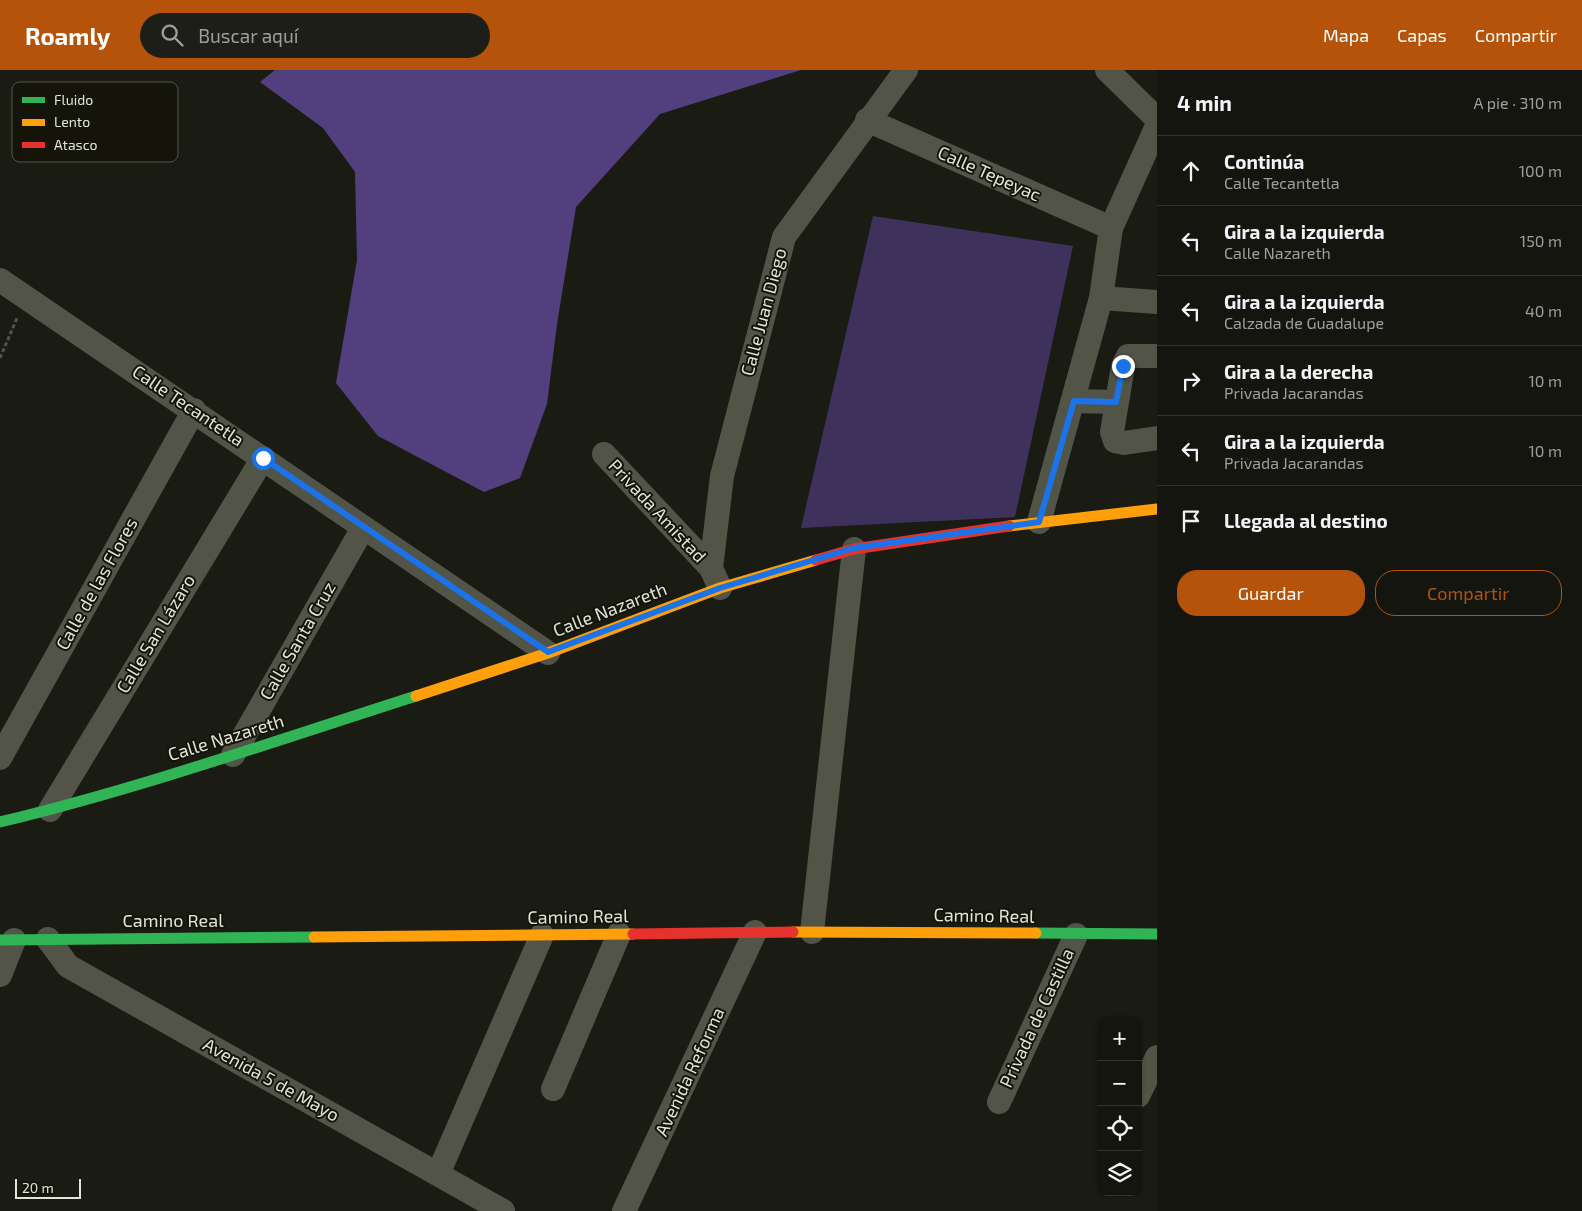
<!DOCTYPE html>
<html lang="es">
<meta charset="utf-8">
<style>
:root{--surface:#14150f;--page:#1d1e18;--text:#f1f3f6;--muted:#9d9f9e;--line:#33342f;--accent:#b45309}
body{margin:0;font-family:"Exo 2",sans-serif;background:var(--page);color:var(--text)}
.controls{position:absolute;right:15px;bottom:15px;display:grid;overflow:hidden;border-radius:10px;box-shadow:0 1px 4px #0004}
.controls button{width:45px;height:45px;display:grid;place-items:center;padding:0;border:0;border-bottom:1px solid var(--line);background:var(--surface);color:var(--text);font:25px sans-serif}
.scale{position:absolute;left:15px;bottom:12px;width:66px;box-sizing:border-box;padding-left:5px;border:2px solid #e2e4da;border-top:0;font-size:14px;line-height:18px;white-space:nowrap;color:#e2e4da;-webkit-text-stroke:4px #141508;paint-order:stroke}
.stop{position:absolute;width:15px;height:15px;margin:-11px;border:4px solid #1a73e8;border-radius:50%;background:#fff}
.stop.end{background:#1a73e8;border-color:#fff;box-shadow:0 1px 5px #0008}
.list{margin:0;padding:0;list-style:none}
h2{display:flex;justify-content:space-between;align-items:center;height:65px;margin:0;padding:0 20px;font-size:21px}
h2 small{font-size:16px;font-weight:400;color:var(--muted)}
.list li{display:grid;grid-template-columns:32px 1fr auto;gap:15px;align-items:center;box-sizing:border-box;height:70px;padding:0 20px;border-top:1px solid var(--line)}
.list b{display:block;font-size:19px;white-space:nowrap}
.list p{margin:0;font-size:16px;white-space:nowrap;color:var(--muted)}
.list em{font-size:16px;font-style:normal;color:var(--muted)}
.actions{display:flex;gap:10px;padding:15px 20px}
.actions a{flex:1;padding:11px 0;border:1px solid var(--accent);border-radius:20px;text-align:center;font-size:18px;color:var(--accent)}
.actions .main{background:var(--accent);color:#fff}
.icon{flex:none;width:28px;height:28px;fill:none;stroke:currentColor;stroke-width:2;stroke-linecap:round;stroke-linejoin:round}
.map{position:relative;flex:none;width:1157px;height:1141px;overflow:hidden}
header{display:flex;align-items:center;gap:30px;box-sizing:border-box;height:70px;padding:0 25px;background:var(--accent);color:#fff}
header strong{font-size:24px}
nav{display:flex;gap:28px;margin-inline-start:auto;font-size:18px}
.search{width:350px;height:45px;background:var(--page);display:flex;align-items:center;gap:12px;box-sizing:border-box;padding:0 18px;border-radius:28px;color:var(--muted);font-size:19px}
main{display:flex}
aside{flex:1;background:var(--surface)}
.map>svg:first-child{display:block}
.green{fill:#3e325d}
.forest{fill:#523f7e}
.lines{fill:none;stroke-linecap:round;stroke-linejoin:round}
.path{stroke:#52544a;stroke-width:3;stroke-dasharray:4 2.5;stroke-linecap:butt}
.street{stroke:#525448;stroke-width:24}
.fast{stroke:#30b455;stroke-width:11}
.slow{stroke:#ff9f0a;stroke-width:11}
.jam{stroke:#e5322d;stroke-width:11}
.route{stroke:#1a73e8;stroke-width:6}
.labels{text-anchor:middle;stroke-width:4;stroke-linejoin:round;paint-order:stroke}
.street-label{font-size:18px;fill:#e2e4da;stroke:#141508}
.key{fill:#141508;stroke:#525347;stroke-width:1}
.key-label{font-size:14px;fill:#e2e4da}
</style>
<header>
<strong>Roamly</strong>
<div class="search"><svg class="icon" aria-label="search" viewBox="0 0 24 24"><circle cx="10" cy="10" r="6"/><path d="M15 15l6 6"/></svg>Buscar aquí</div>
<nav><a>Mapa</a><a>Capas</a><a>Compartir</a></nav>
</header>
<main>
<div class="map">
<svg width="1157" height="1141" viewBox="0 0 1157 1141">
<rect width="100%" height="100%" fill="#1a1c14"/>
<path class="green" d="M873,146L1073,176L1015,447L801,458Z"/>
<path class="forest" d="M275,0H801L660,44L576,137L557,254L547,334L520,408L484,422L378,366L336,313L357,190L355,102L323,58L260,12Z"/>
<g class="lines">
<path class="path" d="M0,288L17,248"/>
<g class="street">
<path d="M1107,0L1157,49"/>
<path d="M867,50L1111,158"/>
<path d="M0,210L548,583"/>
<path d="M1101,228L1157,232"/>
<path d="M1157,286H1128L1123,296L1112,362L1115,371L1124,373L1157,368"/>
<path d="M1074,331L1116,332"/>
<path d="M604,384L711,498"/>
<path d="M1039,452L1101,228L1111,158L1157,56"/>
<path d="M720,518L711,498L722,406L784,167L906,0"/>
<path d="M233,685L363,458"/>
<path d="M0,688L194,340"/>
<path d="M50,740L263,388"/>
<path d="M812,862L854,479"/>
<path d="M48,869L68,896L503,1141"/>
<path d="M0,905L14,870"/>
<path d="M553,1019L619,864"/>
<path d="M1138,1026L1157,987"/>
<path d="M999,1032L1076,865"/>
<path d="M438,1104L542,865"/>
<path d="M624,1141L755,862"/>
</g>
<g class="fast">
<path d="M0,752C141,718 278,670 416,626"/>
<path d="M1036,863L1157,864"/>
<path d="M0,870L314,867"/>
</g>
<g class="slow">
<path d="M1009,456L1157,439"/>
<path d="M416,626L548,583L720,518L816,490"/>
<path d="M793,862L1036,863"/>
<path d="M314,867L633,864"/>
</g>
<g class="jam">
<path d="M816,490L854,479L1009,456"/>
<path d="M633,864L793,862"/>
</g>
</g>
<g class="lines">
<path class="route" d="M263,388L548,582L720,518L854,478L1039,452L1074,331L1116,332L1123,296"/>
</g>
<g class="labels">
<g class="street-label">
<text transform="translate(989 104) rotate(24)" y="6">Calle Tepeyac</text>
<text transform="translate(764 242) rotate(-75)" y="6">Calle Juan Diego</text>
<text transform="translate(188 336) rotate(34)" y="6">Calle Tecantetla</text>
<text transform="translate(657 441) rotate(47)" y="6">Privada Amistad</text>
<text transform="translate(97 514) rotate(-61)" y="6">Calle de las Flores</text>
<text transform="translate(610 540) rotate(-21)" y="6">Calle Nazareth</text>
<text transform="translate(156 564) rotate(-59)" y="6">Calle San Lázaro</text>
<text transform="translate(298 571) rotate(-60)" y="6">Calle Santa Cruz</text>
<text transform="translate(226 668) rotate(-17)" y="6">Calle Nazareth</text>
<text transform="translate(984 846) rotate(1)" y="6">Camino Real</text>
<text transform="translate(578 847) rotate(-1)" y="6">Camino Real</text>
<text x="173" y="857">Camino Real</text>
<text transform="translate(1037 948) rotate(-65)" y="6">Privada de Castilla</text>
<text transform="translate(690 1002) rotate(-65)" y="6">Avenida Reforma</text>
<text transform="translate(271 1010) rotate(29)" y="6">Avenida 5 de Mayo</text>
</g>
</g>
<rect x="12" y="12" width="166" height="80" rx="8" class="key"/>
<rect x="22" y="27" width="23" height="6" fill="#30b455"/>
<rect x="22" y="49" width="23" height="7" fill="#ff9f0a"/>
<rect x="22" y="72" width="23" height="6" fill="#e5322d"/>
<g class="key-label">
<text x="54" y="35">Fluido</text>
<text x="54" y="57">Lento</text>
<text x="54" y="80">Atasco</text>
</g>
</svg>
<div class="controls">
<button>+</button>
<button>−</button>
<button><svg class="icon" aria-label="locate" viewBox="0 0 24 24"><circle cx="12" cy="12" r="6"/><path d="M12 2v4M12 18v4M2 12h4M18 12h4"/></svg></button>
<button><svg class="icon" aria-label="layers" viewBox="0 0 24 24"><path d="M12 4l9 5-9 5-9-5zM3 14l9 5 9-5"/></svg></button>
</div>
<div class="scale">20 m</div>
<div class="stop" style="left:263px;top:388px"></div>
<div class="stop end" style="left:1123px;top:296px"></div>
</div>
<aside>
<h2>4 min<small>A pie · 310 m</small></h2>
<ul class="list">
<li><svg class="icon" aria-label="ahead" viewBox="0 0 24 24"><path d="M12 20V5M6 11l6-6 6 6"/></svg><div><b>Continúa</b><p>Calle Tecantetla</p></div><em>100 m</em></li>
<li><svg class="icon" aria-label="left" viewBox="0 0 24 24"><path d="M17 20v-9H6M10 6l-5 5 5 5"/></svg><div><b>Gira a la izquierda</b><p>Calle Nazareth</p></div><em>150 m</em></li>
<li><svg class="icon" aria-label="left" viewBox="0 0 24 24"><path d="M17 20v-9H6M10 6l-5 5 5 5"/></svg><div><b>Gira a la izquierda</b><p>Calzada de Guadalupe</p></div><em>40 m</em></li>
<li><svg class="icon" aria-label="right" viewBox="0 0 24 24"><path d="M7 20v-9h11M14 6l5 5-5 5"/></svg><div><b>Gira a la derecha</b><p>Privada Jacarandas</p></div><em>10 m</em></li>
<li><svg class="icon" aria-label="left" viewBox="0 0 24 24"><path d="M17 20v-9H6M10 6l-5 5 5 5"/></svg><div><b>Gira a la izquierda</b><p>Privada Jacarandas</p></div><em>10 m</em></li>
<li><svg class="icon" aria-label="arrive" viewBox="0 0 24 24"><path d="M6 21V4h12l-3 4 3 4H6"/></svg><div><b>Llegada al destino</b></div></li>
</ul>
<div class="actions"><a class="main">Guardar</a><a>Compartir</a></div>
</aside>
</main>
